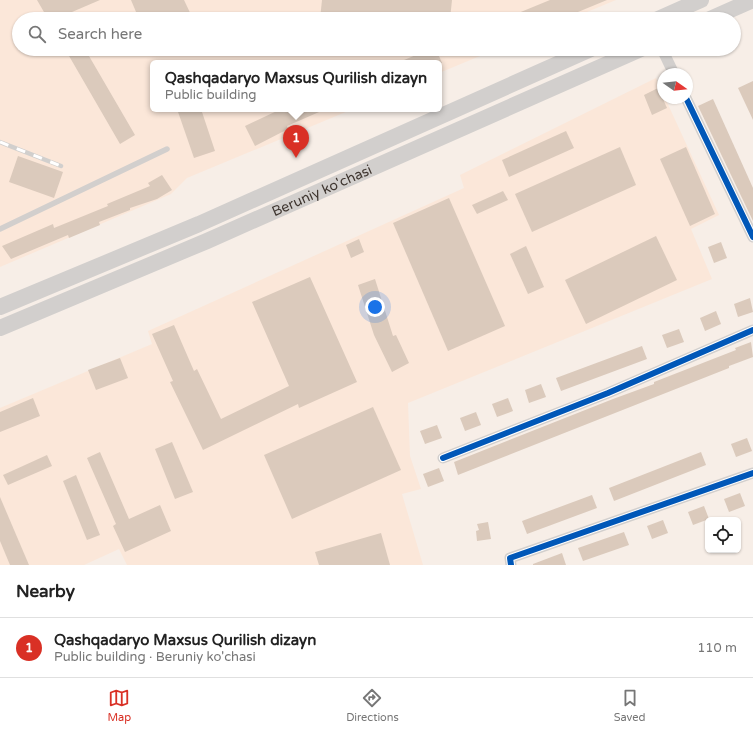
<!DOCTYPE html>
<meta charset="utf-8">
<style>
:root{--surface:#fff;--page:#f2f2f2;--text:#222;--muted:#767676;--line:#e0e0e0;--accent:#d93025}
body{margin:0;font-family:"Varela Round",sans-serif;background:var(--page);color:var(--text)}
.controls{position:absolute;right:12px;bottom:12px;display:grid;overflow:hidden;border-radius:6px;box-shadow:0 1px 3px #0004}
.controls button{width:36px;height:36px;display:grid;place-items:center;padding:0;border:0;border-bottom:1px solid var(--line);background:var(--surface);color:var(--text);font:20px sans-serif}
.compass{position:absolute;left:657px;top:68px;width:36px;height:36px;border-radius:50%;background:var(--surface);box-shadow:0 1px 3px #0004;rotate:104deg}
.you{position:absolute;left:375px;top:307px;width:14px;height:14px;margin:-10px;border:3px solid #fff;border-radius:50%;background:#1a73e8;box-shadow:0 0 0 6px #1a73e833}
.badge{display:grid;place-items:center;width:26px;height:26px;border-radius:50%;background:var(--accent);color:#fff;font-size:13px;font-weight:700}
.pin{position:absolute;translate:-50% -33px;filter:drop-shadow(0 1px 2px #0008)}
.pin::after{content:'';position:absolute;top:21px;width:14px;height:12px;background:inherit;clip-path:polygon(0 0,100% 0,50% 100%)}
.popup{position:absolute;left:150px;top:60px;width:292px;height:52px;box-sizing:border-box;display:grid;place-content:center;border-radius:6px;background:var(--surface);filter:drop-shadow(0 1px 3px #0005);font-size:13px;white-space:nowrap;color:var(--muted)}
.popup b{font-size:15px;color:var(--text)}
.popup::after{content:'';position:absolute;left:50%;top:100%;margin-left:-8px;border:8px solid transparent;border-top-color:var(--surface)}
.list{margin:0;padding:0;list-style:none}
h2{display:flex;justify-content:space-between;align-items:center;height:52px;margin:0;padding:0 16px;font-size:17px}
h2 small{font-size:13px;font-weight:400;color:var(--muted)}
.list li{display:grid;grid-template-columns:26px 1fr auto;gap:12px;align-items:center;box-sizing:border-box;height:60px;padding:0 16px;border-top:1px solid var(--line)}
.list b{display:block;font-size:15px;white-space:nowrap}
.list p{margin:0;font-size:13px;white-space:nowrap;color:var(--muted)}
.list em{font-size:13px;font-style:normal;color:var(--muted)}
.icon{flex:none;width:22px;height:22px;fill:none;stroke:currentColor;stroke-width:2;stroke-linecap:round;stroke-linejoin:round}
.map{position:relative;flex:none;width:753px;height:565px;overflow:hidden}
.search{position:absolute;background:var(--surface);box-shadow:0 1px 3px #0004;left:12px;right:12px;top:12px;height:44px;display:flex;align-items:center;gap:10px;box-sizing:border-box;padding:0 14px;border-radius:22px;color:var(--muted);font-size:15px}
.sheet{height:112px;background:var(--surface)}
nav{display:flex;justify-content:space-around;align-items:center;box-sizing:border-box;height:56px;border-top:1px solid var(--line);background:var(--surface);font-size:11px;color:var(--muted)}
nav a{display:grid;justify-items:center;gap:2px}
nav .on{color:var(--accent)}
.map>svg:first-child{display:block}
.built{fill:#fbe7d9}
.building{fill:#dbcabc}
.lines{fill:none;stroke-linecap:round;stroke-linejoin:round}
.service{stroke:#d2cfcd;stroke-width:5.5}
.minor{stroke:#d2cfcd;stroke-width:11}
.secondary{stroke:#d2cfcd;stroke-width:16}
.rail-casing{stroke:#d1cfcd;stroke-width:4.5}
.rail{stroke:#fff;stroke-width:3;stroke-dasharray:9;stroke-linecap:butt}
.cycleway-casing{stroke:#fff;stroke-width:8}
.cycleway{stroke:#0057b8;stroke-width:6}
.labels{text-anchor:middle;stroke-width:4;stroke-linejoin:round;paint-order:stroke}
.street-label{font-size:14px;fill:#3f3630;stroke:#fff}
</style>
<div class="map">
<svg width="753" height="565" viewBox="0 0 753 565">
<rect width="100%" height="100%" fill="#f7eee7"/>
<g class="built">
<path d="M0,0H616L570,19H19V49H497L439,73V63H153V109H353L187,178L171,194L0,267Z"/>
<path d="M656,78L663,93V98H665L719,215L691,229L712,279L408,403L410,456L421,489L402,494L423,565H127L119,549L84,565H0V408L152,344L148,331L464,188L460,175Z"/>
</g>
<g class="building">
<path d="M37,0H100L65,15L68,19H48Z"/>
<path d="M131,0H184L193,19H139Z"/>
<path d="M322,0H452L450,19H320Z"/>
<path d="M550,0H607L561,19H504Z"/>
<path d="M65,49H104L89,56L135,135L120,144Z"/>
<path d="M430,49H436L442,63H397Z"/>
<path d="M753,81V120L738,88Z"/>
<path d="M658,88L667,108L652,115L644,95Z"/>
<path d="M713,99L753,188V221L698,106Z"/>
<path d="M177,109H201L215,151L194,158Z"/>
<path d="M281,109H326L287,126L288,129L255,146L245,126Z"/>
<path d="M566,131L574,148L509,177L502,160Z"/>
<path d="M620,147L636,185L532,232L515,194Z"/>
<path d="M686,147L715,214L690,226L660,159Z"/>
<path d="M18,156L63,172L54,198L9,182Z"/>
<path d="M162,175L172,190L157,199L130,208V210L99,222L100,225L69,238L68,235L11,259L2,246L53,224L54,228L108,206L107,204L150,186L148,183Z"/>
<path d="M503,191L508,200L477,214L472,205Z"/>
<path d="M449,198L505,326L448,351L393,223Z"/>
<path d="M656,236L677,280L586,324L565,280Z"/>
<path d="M359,239L364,252L351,258L346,245Z"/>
<path d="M721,242L727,258L714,263L708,247Z"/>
<path d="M526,246L544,287L528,294L510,254Z"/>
<path d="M310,277L357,382L299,408L298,404L203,450L170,382L173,381L152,334L174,325L194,371L197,369L221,419L289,386L252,302Z"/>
<path d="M375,279L393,336L396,335L409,363L392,372L374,335L358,285Z"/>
<path d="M750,298L753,312L738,317L734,304Z"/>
<path d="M716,311L721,324L705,331L700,318Z"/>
<path d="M679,329L684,342L667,348L662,335Z"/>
<path d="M751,342L753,357L729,366V368L458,475L454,462L613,399L654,384V382L736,350L735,348Z"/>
<path d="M642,346L647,359L561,391L556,378Z"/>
<path d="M120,358L128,378L96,390L88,370Z"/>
<path d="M541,384L546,397L529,403L525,390Z"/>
<path d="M33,398L40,416L0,432V412Z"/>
<path d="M508,398L513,411L497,417L492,404Z"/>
<path d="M373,407L401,470L292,519L264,455Z"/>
<path d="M476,412L481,425L465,431L460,418Z"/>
<path d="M437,425L442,438L425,444L420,431Z"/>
<path d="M747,438L752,451L736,457L731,444Z"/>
<path d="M172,442L193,492L175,499L155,449Z"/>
<path d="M100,452L129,519L160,505L171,531L125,552L113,526L116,524L87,458Z"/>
<path d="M701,452L706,465L614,501L609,488Z"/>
<path d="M47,455L52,466L8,485L3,475Z"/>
<path d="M439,468L444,481L428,487L423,474Z"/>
<path d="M76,475L100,535L87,540L63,481Z"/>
<path d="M740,493L745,506L729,512L724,499Z"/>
<path d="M592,495L597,508L527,534L522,521Z"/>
<path d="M0,497L29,565H10L0,541Z"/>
<path d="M704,506L709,519L693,525L688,512Z"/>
<path d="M663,520L668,533L652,539L647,526Z"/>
<path d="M488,522L491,539L477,541L476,531L479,530L477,524Z"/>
<path d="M624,532L629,545L583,561L578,548Z"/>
<path d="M381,533L390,565H319L315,552Z"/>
<path d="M562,553L566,565H533V564Z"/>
</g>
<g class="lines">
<path class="service" d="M0,229L167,149"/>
<g class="minor">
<path d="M662,49L674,74"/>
<path d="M686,98L753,237"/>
<path d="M443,458L608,393L753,330"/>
<path d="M511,565L510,558L753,473"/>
</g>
<g class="secondary">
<path d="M658,19L701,0"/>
<path d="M710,19L753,0"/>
<path d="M0,307L199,224L591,49"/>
<path id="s1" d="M0,328L207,241L641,49"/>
</g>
<g class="rail-casing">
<path id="rail" d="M0,142L61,166"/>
</g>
<use href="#rail" class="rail"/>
<g class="cycleway-casing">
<g id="cycleway">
<path d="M686,98L753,237"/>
<path d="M443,458L608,393L753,330"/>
<path d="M511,565L510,558L753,473"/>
</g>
</g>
<use href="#cycleway" class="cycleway"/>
</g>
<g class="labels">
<g class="street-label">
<text dy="5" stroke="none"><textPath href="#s1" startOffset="350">Beruniy ko'chasi</textPath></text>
</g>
</g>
</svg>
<div class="controls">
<button><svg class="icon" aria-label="locate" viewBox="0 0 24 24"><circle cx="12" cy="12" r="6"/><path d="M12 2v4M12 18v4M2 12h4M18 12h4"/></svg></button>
</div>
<svg class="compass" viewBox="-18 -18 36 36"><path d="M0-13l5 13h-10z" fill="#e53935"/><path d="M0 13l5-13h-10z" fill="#767676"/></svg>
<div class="you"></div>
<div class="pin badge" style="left:296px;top:158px">1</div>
<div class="popup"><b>Qashqadaryo Maxsus Qurilish dizayn</b>Public building</div>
<div class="search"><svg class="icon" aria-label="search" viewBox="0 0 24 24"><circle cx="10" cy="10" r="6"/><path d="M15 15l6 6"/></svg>Search here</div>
</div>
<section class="sheet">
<h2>Nearby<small></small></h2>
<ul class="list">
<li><span class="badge">1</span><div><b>Qashqadaryo Maxsus Qurilish dizayn</b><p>Public building · Beruniy ko'chasi</p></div><em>110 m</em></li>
</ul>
</section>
<nav>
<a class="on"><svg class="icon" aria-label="map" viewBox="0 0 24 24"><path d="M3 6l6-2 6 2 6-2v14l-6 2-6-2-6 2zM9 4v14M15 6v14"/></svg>Map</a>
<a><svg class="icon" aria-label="directions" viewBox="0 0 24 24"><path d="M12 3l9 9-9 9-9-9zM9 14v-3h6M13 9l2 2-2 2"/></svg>Directions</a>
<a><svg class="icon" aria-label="saved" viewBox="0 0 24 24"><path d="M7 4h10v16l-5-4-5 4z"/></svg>Saved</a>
</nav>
